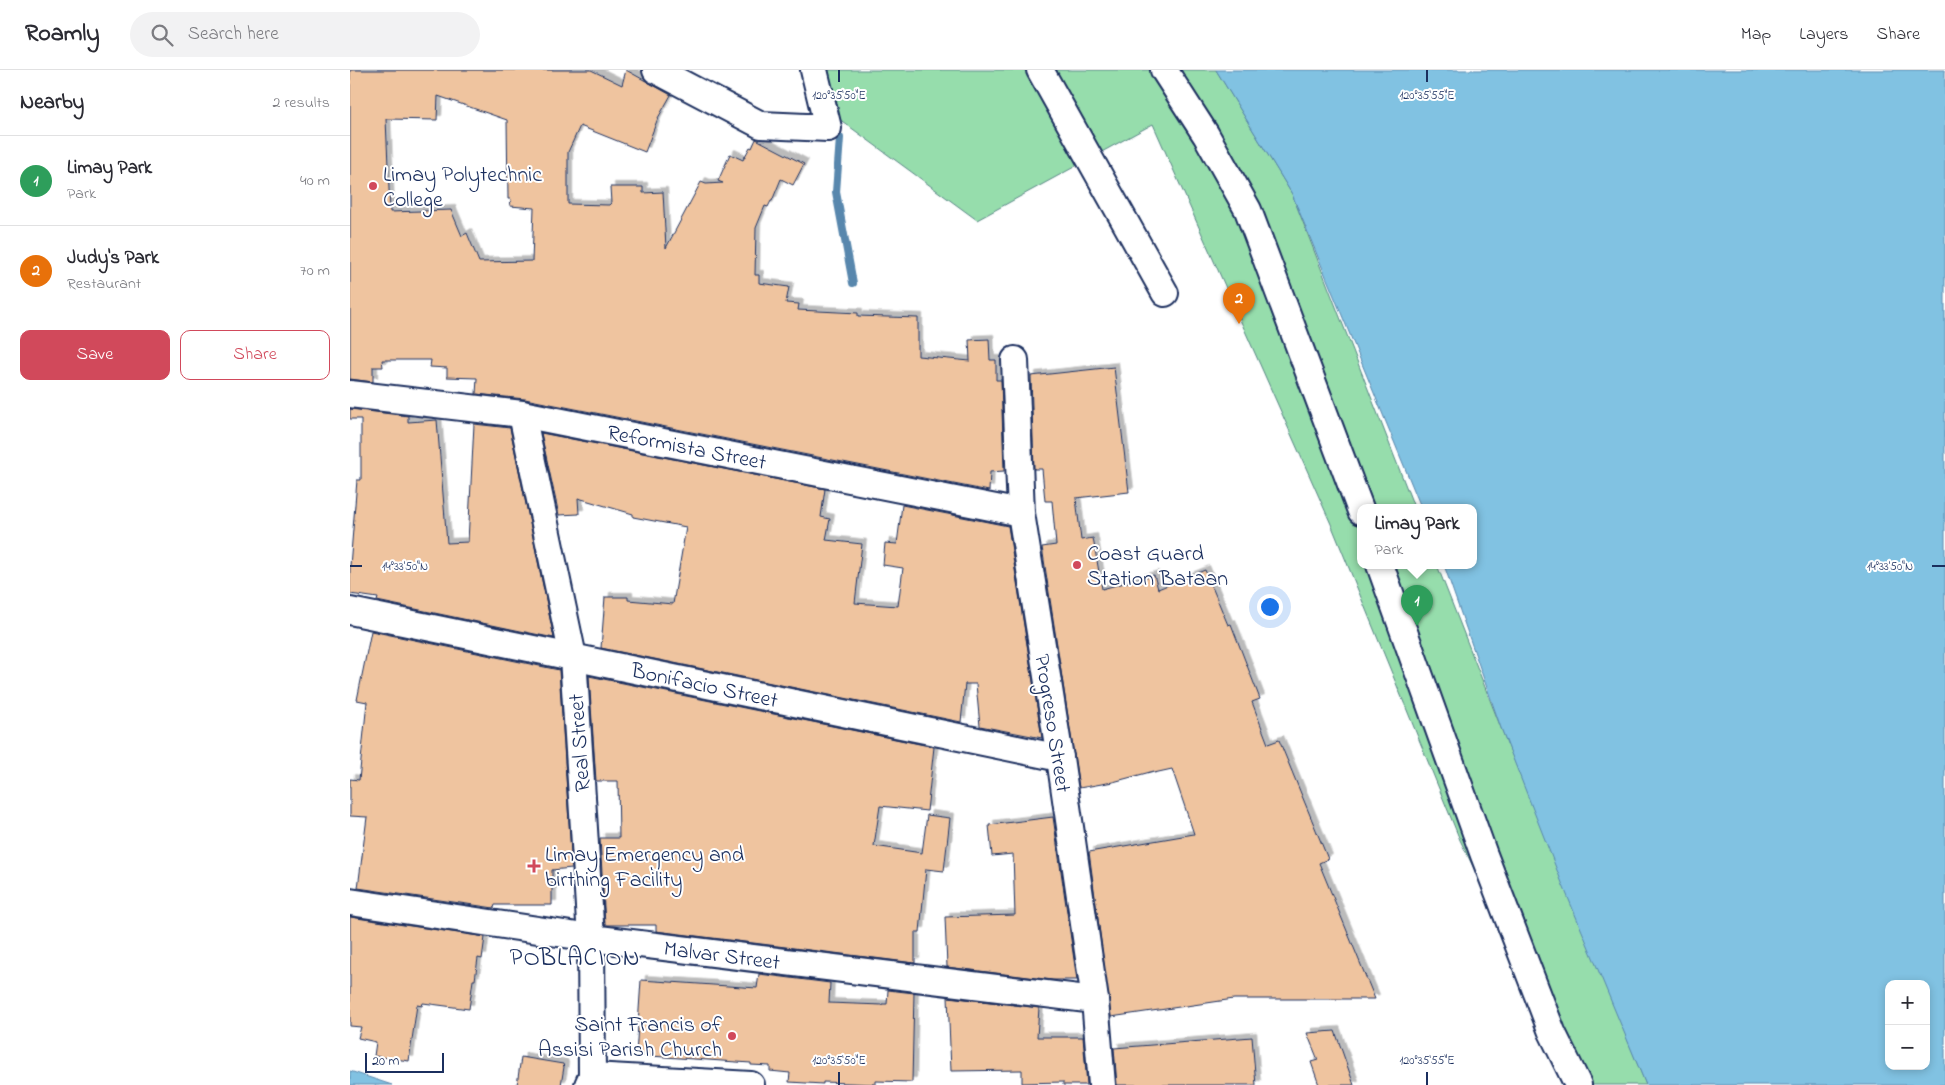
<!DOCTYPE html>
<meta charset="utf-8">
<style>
:root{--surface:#fff;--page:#f2f2f3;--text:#2b2b33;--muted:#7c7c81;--line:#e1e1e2;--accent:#d1495b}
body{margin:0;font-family:"Indie Flower",sans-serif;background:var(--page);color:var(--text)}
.controls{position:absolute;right:15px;bottom:15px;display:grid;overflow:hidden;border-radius:10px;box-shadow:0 2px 8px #0003}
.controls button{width:45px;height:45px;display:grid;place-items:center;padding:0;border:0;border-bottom:1px solid var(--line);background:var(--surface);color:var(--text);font:25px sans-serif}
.scale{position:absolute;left:15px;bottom:12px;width:79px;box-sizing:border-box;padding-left:5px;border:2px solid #1b2f5e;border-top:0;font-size:14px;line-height:18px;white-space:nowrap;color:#1b2f5e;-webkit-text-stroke:4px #fff;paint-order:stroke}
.you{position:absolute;left:919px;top:536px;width:18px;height:18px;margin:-12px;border:4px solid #fff;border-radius:50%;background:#1a73e8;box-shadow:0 0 0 8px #1a73e833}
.badge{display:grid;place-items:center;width:32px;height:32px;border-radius:50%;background:var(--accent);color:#fff;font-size:16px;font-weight:700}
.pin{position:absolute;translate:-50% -41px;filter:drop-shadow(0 1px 2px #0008)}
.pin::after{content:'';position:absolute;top:26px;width:18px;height:15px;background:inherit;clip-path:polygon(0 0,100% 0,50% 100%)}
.popup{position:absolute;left:1007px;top:434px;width:120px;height:65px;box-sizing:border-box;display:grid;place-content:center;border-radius:10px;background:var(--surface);filter:drop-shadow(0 1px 4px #0005);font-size:16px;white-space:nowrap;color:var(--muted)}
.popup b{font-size:19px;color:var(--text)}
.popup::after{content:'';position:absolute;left:50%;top:100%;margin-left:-10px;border:10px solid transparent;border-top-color:var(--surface)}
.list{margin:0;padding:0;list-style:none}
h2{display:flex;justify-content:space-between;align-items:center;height:65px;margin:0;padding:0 20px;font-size:21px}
h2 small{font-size:16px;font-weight:400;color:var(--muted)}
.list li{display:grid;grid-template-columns:32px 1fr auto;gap:15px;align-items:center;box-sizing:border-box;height:90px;padding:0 20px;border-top:1px solid var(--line)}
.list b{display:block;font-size:19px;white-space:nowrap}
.list p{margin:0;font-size:16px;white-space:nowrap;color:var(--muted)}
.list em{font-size:16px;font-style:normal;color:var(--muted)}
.actions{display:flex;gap:10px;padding:15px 20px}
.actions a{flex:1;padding:11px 0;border:1px solid var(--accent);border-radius:10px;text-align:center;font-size:18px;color:var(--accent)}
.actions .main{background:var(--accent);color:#fff}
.icon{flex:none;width:28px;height:28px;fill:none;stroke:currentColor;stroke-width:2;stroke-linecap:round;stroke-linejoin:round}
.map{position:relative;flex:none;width:1595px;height:1015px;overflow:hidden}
header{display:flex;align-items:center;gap:30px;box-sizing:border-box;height:70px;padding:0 25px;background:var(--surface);border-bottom:1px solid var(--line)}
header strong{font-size:24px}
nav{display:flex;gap:28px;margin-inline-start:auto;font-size:18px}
.search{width:350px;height:45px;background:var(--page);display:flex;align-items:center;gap:12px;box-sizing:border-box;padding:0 18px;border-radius:28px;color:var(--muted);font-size:19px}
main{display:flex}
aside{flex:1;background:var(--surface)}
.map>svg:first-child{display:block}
.green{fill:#96ddac;stroke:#588685}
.water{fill:#81c2e2;stroke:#5887ad;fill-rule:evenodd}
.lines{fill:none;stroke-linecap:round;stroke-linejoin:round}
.stream{stroke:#5887ad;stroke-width:8}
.building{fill:#efc49f;stroke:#1b2f5e;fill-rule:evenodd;filter:url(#shadow)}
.minor-casing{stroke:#1b2f5e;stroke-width:30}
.minor{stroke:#fff;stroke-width:26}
.ticks{fill:none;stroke:#1b2f5e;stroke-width:2}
.poi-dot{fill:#d1495b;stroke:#fff;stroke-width:2}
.labels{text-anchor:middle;stroke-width:4;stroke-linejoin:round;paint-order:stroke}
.poi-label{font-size:22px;fill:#1b2f5e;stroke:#fff;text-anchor:start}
.street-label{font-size:22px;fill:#1b2f5e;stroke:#fff}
.quarter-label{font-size:25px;letter-spacing:1px;fill:#1b2f5e;stroke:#fff}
.ticks-label{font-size:12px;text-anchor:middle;fill:#1b2f5e;stroke:#fff;stroke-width:4;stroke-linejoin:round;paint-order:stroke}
</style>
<header>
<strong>Roamly</strong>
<div class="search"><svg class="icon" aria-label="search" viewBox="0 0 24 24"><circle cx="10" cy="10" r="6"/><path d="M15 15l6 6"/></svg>Search here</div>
<nav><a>Map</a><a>Layers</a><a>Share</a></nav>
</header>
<main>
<aside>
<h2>Nearby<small>2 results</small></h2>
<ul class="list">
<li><span class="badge" style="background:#2e9e5b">1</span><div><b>Limay Park</b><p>Park</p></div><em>40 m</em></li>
<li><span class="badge" style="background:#e8710a">2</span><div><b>Judy's Park</b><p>Restaurant</p></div><em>70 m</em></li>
</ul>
<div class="actions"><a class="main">Save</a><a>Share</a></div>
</aside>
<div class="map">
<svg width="1595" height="1015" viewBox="0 0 1595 1015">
<defs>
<filter id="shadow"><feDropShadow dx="4.5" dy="-4.5" stdDeviation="0" flood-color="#0004"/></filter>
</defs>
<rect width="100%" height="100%" fill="#fff"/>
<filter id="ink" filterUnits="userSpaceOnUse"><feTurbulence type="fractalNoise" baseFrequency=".02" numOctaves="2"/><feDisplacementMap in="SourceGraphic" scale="10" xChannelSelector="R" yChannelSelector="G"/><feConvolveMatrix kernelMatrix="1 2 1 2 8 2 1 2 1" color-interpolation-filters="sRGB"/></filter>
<g filter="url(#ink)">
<path class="green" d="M471,0H866L942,124L1064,437H1011V495H1087L1151,658L1296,1015H1218L1173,898L1110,770L981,454L803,54L627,150L481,43Z"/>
<g class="water">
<path d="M866,0H1595V1015H1296L1212,813L1151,658L1094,495H1123V437H1071L942,124ZM1539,914H1576V996H1539Z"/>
<path d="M0,1001L42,1015H0Z"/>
</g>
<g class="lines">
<path class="stream" d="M490,68L486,122L503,213"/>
</g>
<g class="building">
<path d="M0,0H241L272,15L276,0L321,25L308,48L295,82L230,56L218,82V134L259,135L261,133L260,117H293V123L313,122L316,178L351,112L356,114L373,113L368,111L380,84L393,90L400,77L402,78L406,69L454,94L443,115L431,109L422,131H421L418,137L415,136L406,158L405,205H409V213L439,217L436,233L449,234L448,240L508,243V246L568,248V286L620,291L619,270L639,269L640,290H646V310H651L654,401L640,402L639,421L175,329L126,324L127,308L97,307V298L80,297L81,290H32L33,297H23V312L0,309ZM88,26L157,50L158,129H161L160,136L184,138L182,191L129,192L117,163L112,166L101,140L40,142L36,49L87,50Z"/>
<path d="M764,297L779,422L726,428L731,470L743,468L752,519L804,505L808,519L855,500L878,555L881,554L910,629L902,632L918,674L929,670L978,789L969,793L1025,929H884L761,947L739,782L844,764L822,699L804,703V701L763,712L729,718L692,477L706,475L702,431H695L692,399H684L681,306Z"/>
<path d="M0,339L58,346V352L87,350L97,473L118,472L124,354L160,358L204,568L27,531L28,528L0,524V496L7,410H11V349H0Z"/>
<path d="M191,363L475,419L471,447L480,449L476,470L512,474L505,533L548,536L553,498L533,495L535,473L547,474L552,435L658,456L692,668L630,656L626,614H615L611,652L251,578L255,527H278V530L323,534L336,457L283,447V444L228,428L229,444L209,445Z"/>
<path d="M21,561L209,600L222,798L202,800V835H145L144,838L8,818L17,747L0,746V709L9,710L17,632L7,630Z"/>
<path d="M239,606L584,677L577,741L530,736L524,776L572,783L577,745L600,748L594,801L576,799L570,862H565V893L306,861V855H255L250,768H269L268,711H246Z"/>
<path d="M703,747L727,910H703L597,897L595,847L665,845L663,784L642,786L639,755Z"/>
<path d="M0,847L135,867L132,889L128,888L125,910H123L119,939L73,933L72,936L67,935L59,991L24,986L26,972L8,968L11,957L0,956Z"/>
<path d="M409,904L480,913L479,933L532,935V934H537L538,920L564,923L562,1012L526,1011V1014L473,1012V1014L439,1012L440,1003L420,1001V996L401,995V993L286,985L291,910L407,918Z"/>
<path d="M598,927L689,938L687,967H733L737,1015H713V1012L672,1013V1000L601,1001Z"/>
<path d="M985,961L1004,1015H969L961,992L968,990L957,963Z"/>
<path d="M902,967L906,1015H767L764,978Z"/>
<path d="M171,987L213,994L214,997L211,1015H167Z"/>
</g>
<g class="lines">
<g class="minor-casing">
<g id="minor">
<path d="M306,0L411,55L478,58L464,0"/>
<path d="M690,0L815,223"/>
<path d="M814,0L856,65L898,140L1011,441"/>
<path d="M665,290L671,443L710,688L745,930L752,1015"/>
<path d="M0,324L172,344L671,443"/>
<path d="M172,344L223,587L241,868L242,1006L238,1015"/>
<path d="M1030,495L1134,785L1202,962L1228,1015"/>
<path d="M0,541L710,688"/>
<path d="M0,832L241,868L745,930"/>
<path d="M242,1006L401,1015"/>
</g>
</g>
<use href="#minor" class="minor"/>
</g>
</g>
<path class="ticks" d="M489,0V12M1077,0V12M0,496H12M1582,496H1595M489,1002V1015M1077,1002V1015"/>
<g class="poi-dot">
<circle cx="23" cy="116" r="5"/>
<circle cx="727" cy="495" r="5"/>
<path d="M181.5 788.5h5v5h5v5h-5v5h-5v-5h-5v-5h5z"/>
<circle cx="382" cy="966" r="5"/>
</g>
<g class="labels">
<g class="poi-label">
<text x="33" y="111">Limay Polytechnic<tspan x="33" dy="25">College</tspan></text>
<text x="737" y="490">Coast Guard<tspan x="737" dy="25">Station Bataan</tspan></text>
<text x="195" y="791">Limay Emergency and<tspan x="195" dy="25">birthing Facility</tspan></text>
<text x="372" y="961" text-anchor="end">Saint Francis of<tspan x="372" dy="25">Assisi Parish Church</tspan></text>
</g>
<g class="street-label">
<text transform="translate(337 376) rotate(11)" y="8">Reformista Street</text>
<text transform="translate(355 614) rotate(12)" y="8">Bonifacio Street</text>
<text transform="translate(704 653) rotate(81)" y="8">Progreso Street</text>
<text transform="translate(228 673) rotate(-94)" y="8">Real Street</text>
<text transform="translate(372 884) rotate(7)" y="8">Malvar Street</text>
</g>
<g class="quarter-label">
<text x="225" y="895">POBLACION</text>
</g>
</g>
<g class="ticks-label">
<text x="489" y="29">120°35'50"E</text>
<text x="1077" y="29">120°35'55"E</text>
<text x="55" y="500">14°33'50"N</text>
<text x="1540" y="500">14°33'50"N</text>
<text x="489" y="994">120°35'50"E</text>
<text x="1077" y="994">120°35'55"E</text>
</g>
</svg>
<div class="controls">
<button>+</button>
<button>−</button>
</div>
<div class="scale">20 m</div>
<div class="you"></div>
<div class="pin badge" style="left:1067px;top:556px;background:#2e9e5b">1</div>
<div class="popup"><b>Limay Park</b>Park</div>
<div class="pin badge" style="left:889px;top:254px;background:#e8710a">2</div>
</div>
</main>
